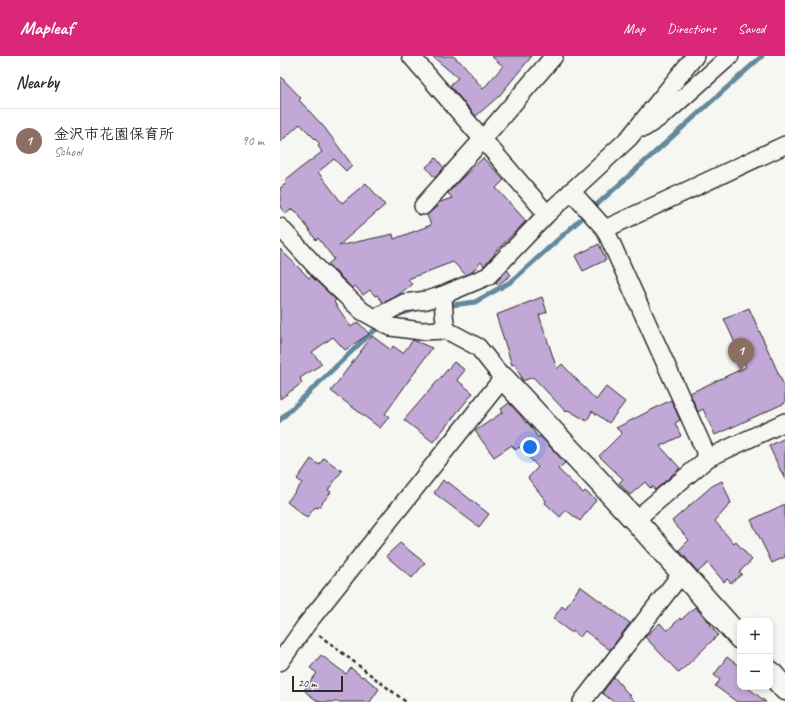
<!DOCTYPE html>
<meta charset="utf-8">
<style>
:root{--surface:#fff;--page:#f2f2f3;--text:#2b2b33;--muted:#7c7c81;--line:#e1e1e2;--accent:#db2777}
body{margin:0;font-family:Caveat,"Klee One",sans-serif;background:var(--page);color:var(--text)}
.controls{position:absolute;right:12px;bottom:12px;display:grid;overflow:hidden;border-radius:8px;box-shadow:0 2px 6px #0003}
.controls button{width:36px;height:36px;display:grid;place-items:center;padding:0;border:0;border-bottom:1px solid var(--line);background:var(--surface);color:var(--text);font:20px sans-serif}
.scale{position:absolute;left:12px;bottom:10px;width:51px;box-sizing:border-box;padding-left:4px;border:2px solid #2b2b2b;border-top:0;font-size:11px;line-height:14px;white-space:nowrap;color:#2b2b2b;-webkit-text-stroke:3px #f6f6f2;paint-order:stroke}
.you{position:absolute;left:250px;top:391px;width:14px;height:14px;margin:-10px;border:3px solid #fff;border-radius:50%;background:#1a73e8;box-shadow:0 0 0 6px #1a73e833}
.badge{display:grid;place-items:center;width:26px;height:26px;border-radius:50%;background:var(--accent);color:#fff;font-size:13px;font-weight:700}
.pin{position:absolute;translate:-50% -33px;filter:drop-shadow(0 1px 2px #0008)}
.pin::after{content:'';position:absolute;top:21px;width:14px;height:12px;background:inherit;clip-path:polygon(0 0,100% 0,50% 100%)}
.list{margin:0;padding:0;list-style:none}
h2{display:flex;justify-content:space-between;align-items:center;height:52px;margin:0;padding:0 16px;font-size:17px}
h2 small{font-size:13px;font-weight:400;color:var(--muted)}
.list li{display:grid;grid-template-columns:26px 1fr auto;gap:12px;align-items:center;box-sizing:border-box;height:64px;padding:0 16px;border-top:1px solid var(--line)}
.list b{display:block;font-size:15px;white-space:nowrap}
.list p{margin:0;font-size:13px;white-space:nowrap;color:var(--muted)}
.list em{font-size:13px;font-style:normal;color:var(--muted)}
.map{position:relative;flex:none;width:505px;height:646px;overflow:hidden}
header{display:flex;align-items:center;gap:24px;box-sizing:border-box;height:56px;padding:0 20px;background:var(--accent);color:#fff}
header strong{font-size:19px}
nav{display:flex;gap:22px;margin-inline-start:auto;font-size:14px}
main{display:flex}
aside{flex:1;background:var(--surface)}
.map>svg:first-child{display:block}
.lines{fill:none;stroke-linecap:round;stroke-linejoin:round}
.stream{stroke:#63899c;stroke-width:5}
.building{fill:#c2a8d6;stroke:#2b2b2b}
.street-casing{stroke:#2b2b2b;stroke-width:20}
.secondary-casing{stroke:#2b2b2b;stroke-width:25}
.path{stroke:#2b2b2b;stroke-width:2.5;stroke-dasharray:4 3;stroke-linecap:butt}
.street{stroke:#f6f6f2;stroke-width:17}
.secondary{stroke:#f6f6f2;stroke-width:22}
</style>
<header>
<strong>Mapleaf</strong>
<nav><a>Map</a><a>Directions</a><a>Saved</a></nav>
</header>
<main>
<aside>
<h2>Nearby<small></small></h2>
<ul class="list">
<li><span class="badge" style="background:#8d6e63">1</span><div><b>金沢市花園保育所</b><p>School</p></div><em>90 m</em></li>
</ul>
</aside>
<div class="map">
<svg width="505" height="646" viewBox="0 0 505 646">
<rect width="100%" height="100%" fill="#f6f6f2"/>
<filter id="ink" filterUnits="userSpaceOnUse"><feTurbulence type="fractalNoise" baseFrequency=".025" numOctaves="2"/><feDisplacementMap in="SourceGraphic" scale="8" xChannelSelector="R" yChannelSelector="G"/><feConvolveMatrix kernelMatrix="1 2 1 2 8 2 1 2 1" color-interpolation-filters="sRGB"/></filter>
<g filter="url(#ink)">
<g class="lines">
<g class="stream">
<path d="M165,250L195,246L232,225L482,0"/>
<path d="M119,258L136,253"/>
<path d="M0,364L92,276L102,270"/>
</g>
</g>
<g class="building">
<path d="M152,0H173L184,9L203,33L223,10L211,0H252L219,40L196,60L170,30L172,29L171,28L178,22Z"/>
<path d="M0,20L21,42L19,44L44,71L72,109L66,115L54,103L38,116L62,147L86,127L105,149L58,190L113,178L114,183L151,169L147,159L154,153L158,151L157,149L160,146L172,142L168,137L183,121L203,102L224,124L216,132L246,165L214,197L215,198L204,210L201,206L191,217L186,219L173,206L128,223L132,228L117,240L103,247L97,239L95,240L90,234L83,239L75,230L72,232L48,208L54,203L38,182L36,184L16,155L15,156L12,153L6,158L0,151V132L7,127L5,124L42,96L38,90L40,88L20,68L0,86Z"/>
<path d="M156,102L164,112L155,122L146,111Z"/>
<path d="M319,188L326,204L303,215L295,200Z"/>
<path d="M0,193L29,222L31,220L56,244L54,246L71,271L78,266L89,278L65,294L53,281L32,296L42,308L20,322L22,327L0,343Z"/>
<path d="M227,214L231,219L218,229L216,226Z"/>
<path d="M262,241L267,256L259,259L277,313L282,308L316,344L326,331L345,346L329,367L312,355L307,365L288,354L286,356L253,321L243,325L235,308L232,309L216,259Z"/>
<path d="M469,252L505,332V347L435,379L423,353L418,356L410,337L466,311L444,263Z"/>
<path d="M92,280L111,294L113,290L123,297L133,284L152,292L105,358L109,361L100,372L51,335Z"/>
<path d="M174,306L185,314L177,324L193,337L153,386L124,364Z"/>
<path d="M391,344L400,364L395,367L401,380L380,390L400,412L375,434L372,430L370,432L365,426L350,439L339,427L343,423L319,400L342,377L336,372Z"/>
<path d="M229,347L241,360L246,367L247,366L252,372L258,382L260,380L285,407L278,413L303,437L305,435L316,444L300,465L286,454L280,461L265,447L266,445L248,422L258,411L239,391L235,394L232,389L214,401L195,375L223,356L221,353Z"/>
<path d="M505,382V424L489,390Z"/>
<path d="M44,402L62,415L48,434L51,436L38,452L35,451L27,462L7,446L22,427L17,423L31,403L39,409Z"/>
<path d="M163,424L166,427L168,426L209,458L199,471L154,437Z"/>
<path d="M442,425L451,447L435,465L454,488L456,486L472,504L459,516L462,518L451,527L447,523L444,526L428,507L418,516L399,494L409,484L392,465L432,430Z"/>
<path d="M505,448V501L492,507L471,464Z"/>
<path d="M120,487L145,507L132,522L106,500Z"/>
<path d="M300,530L350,567L330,594L305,575L300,581L293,575L292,577L273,563L282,550L285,553Z"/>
<path d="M415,551L431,568L430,569L438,579L399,617L365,581L380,567L387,575L400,562L401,564Z"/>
<path d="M41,599L66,618L71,612L82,621L83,620L99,633L90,646H39L28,638L24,634L37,617L30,612Z"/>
<path d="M447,601L460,611V631H467L486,646H457L435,630L440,624L434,619Z"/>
<path d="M334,621L355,646H334L322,637Z"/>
</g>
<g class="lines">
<g class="street-casing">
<g id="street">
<path d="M131,0L267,158"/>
<path d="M364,72L386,57L450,0"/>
<path d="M291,135L325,173"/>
<path d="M143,150L202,84L274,0"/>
<path d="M0,171L40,215L82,255L111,271L141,275L166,274L198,291L223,322L26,569L0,606"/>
<path d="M163,239L164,258L166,274"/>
<path d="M95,262L124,247L147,244L163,239L208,220L267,158L349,82L415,0"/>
<path d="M428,402L325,173L505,89"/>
<path d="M355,464L428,402L505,366"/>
<path d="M302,646L402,517"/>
</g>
</g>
<g class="secondary-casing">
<g id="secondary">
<path d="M223,322L355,464L460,582"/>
<path d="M490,616L505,633"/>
</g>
</g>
<path class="path" d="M39,579L126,646"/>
<use href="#street" class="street"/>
<use href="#secondary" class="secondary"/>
</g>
</g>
</svg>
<div class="controls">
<button>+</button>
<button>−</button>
</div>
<div class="scale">20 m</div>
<div class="you"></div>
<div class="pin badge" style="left:461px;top:315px;background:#8d6e63">1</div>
</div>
</main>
